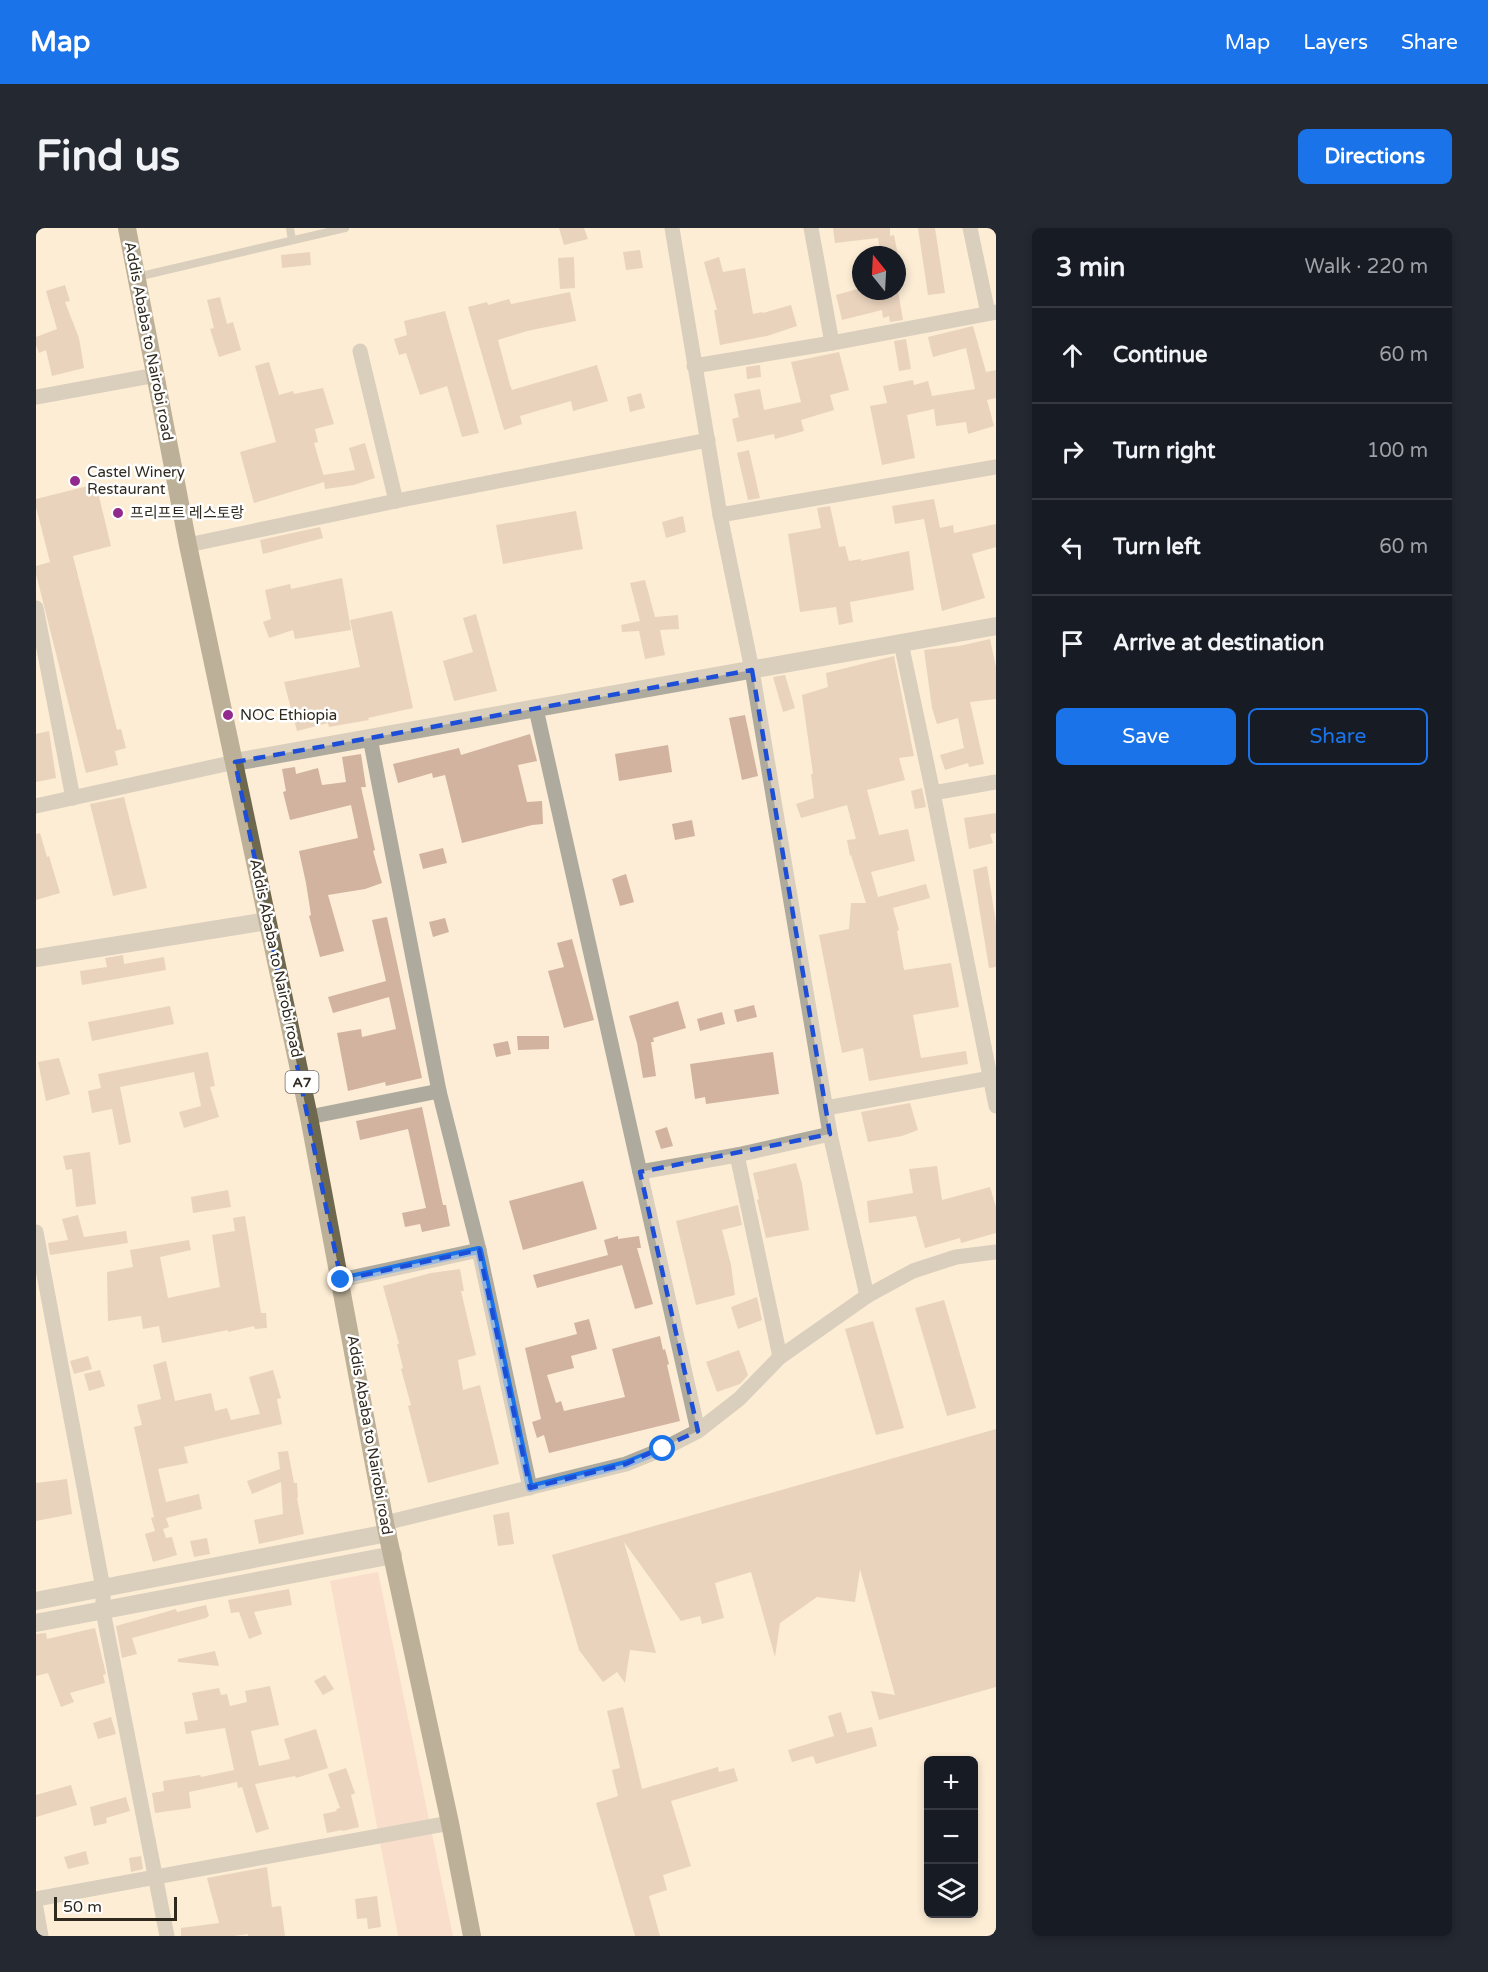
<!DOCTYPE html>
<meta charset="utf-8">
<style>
:root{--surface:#171b24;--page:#242831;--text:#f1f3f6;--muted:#9ea1a6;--line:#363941;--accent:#1a73e8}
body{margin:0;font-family:"Varela Round","Noto Sans KR",sans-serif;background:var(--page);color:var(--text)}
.controls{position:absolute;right:18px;bottom:18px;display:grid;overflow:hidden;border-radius:9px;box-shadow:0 3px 9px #0003}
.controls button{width:54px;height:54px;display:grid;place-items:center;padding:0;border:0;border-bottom:2px solid var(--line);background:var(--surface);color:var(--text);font:30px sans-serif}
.compass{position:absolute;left:816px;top:18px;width:54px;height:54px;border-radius:50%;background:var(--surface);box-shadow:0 3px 9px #0003;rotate:342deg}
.scale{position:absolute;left:18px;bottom:15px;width:123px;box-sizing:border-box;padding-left:6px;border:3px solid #30291e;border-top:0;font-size:16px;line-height:21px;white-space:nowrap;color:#30291e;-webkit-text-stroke:4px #fff;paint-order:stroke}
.stop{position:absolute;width:18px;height:18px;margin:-14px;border:4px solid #1a73e8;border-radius:50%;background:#fff}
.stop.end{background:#1a73e8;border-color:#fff;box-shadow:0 2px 6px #0008}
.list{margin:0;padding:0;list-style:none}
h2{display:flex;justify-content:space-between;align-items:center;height:78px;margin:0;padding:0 24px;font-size:26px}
h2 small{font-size:20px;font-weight:400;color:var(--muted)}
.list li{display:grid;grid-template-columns:39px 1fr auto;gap:18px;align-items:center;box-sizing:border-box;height:96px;padding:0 24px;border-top:2px solid var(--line)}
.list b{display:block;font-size:22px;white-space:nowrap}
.list em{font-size:20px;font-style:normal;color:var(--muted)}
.actions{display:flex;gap:12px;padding:18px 24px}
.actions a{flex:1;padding:14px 0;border:2px solid var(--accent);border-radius:9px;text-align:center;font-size:21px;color:var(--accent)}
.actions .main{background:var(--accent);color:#fff}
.icon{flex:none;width:33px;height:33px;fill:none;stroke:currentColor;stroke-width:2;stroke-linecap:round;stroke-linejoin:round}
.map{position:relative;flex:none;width:960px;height:1708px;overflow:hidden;border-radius:9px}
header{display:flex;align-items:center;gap:36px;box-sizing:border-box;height:84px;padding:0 30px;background:var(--accent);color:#fff}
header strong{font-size:28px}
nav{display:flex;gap:33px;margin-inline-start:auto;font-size:21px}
.intro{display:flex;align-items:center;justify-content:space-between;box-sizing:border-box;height:144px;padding:0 36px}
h1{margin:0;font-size:42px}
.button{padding:15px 27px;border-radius:9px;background:var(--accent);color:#fff;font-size:21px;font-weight:700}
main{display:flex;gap:36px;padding:0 36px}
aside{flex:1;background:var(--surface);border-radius:9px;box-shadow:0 3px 9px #0003}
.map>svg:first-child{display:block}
.green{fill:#f6ccc1}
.building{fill:#d1b39f}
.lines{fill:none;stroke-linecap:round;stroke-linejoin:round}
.service{stroke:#aeab9e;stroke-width:8}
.minor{stroke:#aeab9e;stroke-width:15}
.tertiary{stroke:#aeab9e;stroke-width:18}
.trunk{stroke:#6e694e;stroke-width:18}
.route{stroke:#1a73e8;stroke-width:8}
.marked{fill:none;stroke:#1d4ed8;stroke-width:4.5;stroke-dasharray:12 8;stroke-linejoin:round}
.poi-dot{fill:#92298c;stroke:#fff;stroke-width:2}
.labels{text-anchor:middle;stroke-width:5;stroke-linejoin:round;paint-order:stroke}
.shield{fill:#fff;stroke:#6e6962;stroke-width:1.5}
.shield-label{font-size:14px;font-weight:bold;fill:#30291e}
.street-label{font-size:15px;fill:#30291e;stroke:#fff}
.poi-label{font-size:15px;fill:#30291e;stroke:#fff;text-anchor:start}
</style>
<header>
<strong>Map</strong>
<nav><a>Map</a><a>Layers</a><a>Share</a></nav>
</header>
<div class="intro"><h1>Find us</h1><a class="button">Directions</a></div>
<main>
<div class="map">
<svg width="960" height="1708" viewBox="0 0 960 1708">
<rect width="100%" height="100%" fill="#fdedd6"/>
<path class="green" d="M342,1344L417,1708H362L294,1353Z"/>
<g class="building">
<path d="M523,0H548L552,11L528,17Z"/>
<path d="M797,0H854V8L858,7L862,27H845L842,10L799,15Z"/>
<path d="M882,0H899L909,65L892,67Z"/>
<path d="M604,22L607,40L590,42L587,24Z"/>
<path d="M274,24L275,37L246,40L245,27Z"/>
<path d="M538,29L539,60L524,61L522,30Z"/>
<path d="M683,29L687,44L709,40L717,86L726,84L727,85L755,77L761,98L731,108L684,117L678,82H681L668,34Z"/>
<path d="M29,57L34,73L29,74L43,110L48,140L16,148L10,122L3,125L0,117V109L21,101L10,63Z"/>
<path d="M825,60V63H862L867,92L854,94L853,88L847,90L846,82L806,92L800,67Z"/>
<path d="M534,64L540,93L491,103L462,112L474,157L476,162L561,137L572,173L537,183L535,173L484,188L486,196L468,202L432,79L451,74L452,77L473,71L475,76Z"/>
<path d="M184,69L191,96L197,94L205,122L183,129L174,101L178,100L171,72Z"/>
<path d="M409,83L443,205L426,209L411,158L384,167L370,125L363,127L358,111L371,107L368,93Z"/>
<path d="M937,98L950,144L960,142V170L951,172L958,198L932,206L930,194L900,198L898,181L871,187L879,230L846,237L834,178L851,175L847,158L877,152L878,157L892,153L896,168L939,161L930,120L897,129L892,109Z"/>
<path d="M870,111L875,141L863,143L858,113Z"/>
<path d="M803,124L813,162L794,167L798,182L765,192L768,203L739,211L738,206L701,214L696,191L703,189L698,166L724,161L728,182L765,174L755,134Z"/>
<path d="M233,134L243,167L257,163L258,166L287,160L298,196L279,201L282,214L278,215L288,249L287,247L319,242L313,220L329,215L339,250L318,257L289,261L288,254L218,275L204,224L240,214L219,138Z"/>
<path d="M724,137L725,149L711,151L710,139Z"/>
<path d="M605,165L609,180L594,184L591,169Z"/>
<path d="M713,222L724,270L712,272L701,225Z"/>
<path d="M60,256L75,318L37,328L81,502L85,501L90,520L79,523L82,537L50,545L0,346V338L14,334L0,279V271Z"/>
<path d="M898,271L904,300L917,297L918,305L960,296V319L936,326L949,370L906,383L888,291L859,296L856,278Z"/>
<path d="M794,278L803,319L809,318L813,333L825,331V333L873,323L878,362L814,374L817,394L803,397L800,379L764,384L752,306L785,300L781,280Z"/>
<path d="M540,283L547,321L467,336L460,297Z"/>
<path d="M647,288L650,304L630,310L626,294Z"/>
<path d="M284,299L287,310L227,326L224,312Z"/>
<path d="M306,350L315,402L259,411L257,402L233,410L227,394L235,391L229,362L254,356L255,361Z"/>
<path d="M609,352L619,389L642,387L643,401L624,402L629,427L609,431L603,403L586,404L585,397L604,393L594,355Z"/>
<path d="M356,383L377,480L332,490L333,492L293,499L292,495L261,503L248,454L324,439L314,392Z"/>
<path d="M440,386L461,463L418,473L407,433L437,424L427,390Z"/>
<path d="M954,411L960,439V471L934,474L948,536L933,539L932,535L909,542L904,527L928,520L922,490L901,496L896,480L888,422L923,418Z"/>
<path d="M858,428L878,528L863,530L869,552L831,562L843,607L872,601L879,633L835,644L842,669L890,656L894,670L857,680L863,702L861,703L868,742L915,735L923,779L877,787L885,830L930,823L932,836L833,853L827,820L806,825L783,707L813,701L815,675H830L815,627L814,628L811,612L820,611L811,577L765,590L760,576L778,570L775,546H777L766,467L792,459L790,445Z"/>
<path d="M749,447L759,480L747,484L737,449Z"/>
<path d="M709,487L722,548L706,552L693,490Z"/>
<path d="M13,503L20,550L0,554V506Z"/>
<path d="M494,506L501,533L482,537L491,574L506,573L507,596L496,597L426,615L409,547L397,550L396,545L362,555L357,536L423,520L425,527Z"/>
<path d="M632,517L636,544L583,553L579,526Z"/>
<path d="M325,526L330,559H325L339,622L337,623L346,655L329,661L292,667L308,723L284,729L273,688L275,687L270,655L263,623L322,610L315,577L254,592L247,564L250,563L246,541L259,539L260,546L282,540L286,557L310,554L306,529Z"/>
<path d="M886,560L890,579L879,581L875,563Z"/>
<path d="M88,569L111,660L77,668L54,576Z"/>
<path d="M960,585V605L954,606L957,615L933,621L928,590Z"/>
<path d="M656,592L659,608L639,612L636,596Z"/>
<path d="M4,605L11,629L13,628L24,665L0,672V606Z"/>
<path d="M407,620L411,635L387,641L383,626Z"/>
<path d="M951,638L960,695V739L953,740L937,642Z"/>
<path d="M590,646L598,674L584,678L576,651Z"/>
<path d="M351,689L386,850L350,858L349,854L312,863L301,805L325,801L326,809L360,801L353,769L297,785L292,769L350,753L336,692Z"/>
<path d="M409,690L413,704L397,709L393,694Z"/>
<path d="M536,711L558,792L528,800L512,743L528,739L521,715Z"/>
<path d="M87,727L88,736L128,729L130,742L46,757L44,743L71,739L69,730Z"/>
<path d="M642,773L650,800L617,810L618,814H615L620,848L607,850L601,815L593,788Z"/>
<path d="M718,777L721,789L701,794L698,782Z"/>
<path d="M134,778L138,796L56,813L52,794Z"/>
<path d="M686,784L689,796L664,803L661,791Z"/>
<path d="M481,808H513V821L482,822Z"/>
<path d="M472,813L475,826L460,829L457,816Z"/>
<path d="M172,824L179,858L174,859L183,889L148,900L143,884L165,878L158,844L84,859L95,914L83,917L76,881L56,885L52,863L65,860L62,846Z"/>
<path d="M737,824L743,866L670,876L669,869L659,871L654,836Z"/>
<path d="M23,830L34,866L10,873L2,834Z"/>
<path d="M874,875L882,902L866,908L832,914L825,884Z"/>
<path d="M386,879L407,977H410L414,998L386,1004L384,996L369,999L366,985L390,980L372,901L324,912L320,893Z"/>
<path d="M631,899L637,918L625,921L619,903Z"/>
<path d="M54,924L60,976L40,979L36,941L30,942L27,928Z"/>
<path d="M760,935L766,956L773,1002L730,1010L721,972L723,971L717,945Z"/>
<path d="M901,938L906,972L954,959L960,979V1005L925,1015L924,1010L889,1020L880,988L833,995L831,973L877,965L873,941Z"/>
<path d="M547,953L561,1001L487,1022L473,973Z"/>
<path d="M192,962L195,979L157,985L155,969Z"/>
<path d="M702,977L706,997L686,1002L695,1037L699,1067L660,1077L640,993Z"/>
<path d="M42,987L48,1009L90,1003L92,1015L14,1027L12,1015L32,1012L26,991Z"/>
<path d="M209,988L225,1085H230L231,1100L219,1101L218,1098L192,1104V1102L126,1115L123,1098L107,1101L105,1088L72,1093L71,1044L97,1039L94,1022L153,1012L155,1022L124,1029L132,1070L184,1059L176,1007L199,1003L197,990Z"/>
<path d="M582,1008V1011L603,1008L605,1020H601L617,1076L599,1081L586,1037L501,1060L497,1047L572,1027L568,1012Z"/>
<path d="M424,1041L428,1063H425L440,1127L422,1132L427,1162L444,1157L463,1236L392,1255L372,1178L375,1177L365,1141L367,1140L361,1116H363L347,1058L395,1045Z"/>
<path d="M721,1069L726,1092L702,1101L695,1079Z"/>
<path d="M908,1072L940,1180L911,1188L879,1080Z"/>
<path d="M553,1091L561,1121L535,1128L538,1140L511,1147L520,1175L525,1173L528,1183L589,1169L576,1121L624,1108L627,1122L629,1121L633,1136L631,1137L644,1193L513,1225L508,1207L501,1210L496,1194L505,1191L489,1120L541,1106L538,1095Z"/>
<path d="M837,1093L868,1200L840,1207L809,1101Z"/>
<path d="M703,1122L712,1147L704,1156L681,1164L670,1134Z"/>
<path d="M52,1128L56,1141L38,1146L34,1133Z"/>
<path d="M130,1133L139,1173L175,1165L179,1183L191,1180L195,1192L224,1186L213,1149L237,1142L245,1170L241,1171L246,1196L148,1219L152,1235L122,1241L130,1274L163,1266L166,1281L130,1290L133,1299L127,1301L130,1310L136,1309L141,1327L117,1334L109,1306L119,1303L115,1290L118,1289L98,1199L106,1197L101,1177L125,1171L117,1137Z"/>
<path d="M64,1142L69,1158L53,1163L48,1146Z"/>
<path d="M960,1201V1459L843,1492L835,1463L859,1467L824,1341L819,1374L781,1369L744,1395L739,1429L715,1344L679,1355L688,1390L666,1396L664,1388L645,1393L588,1314L620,1425L594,1422L589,1455L581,1444L567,1454L543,1422L516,1327Z"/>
<path d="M252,1223L258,1255H261L262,1269L261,1270L268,1306L223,1316L218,1292L247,1286L245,1254L216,1266L211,1253L244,1241L242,1224Z"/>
<path d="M31,1251L36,1286L0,1293V1255Z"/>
<path d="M473,1284L478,1316L462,1318L457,1287Z"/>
<path d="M171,1310L174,1326L158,1329L154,1313Z"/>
<path d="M253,1361L256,1377L218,1384L226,1406L213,1411L203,1384L195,1385L192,1372Z"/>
<path d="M170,1377L173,1388L170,1390L96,1410L101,1426L86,1430L80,1398L140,1381L141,1384Z"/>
<path d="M59,1400L70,1446L67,1447L69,1455L34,1465L38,1474L25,1479L12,1445L0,1448V1406L10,1405L11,1411Z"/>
<path d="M179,1423L183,1438L142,1434V1431Z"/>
<path d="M289,1447L298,1461L287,1467L278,1453Z"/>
<path d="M234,1458L243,1497L215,1503L223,1538L254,1531L248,1511L280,1501L292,1540L260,1550L259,1548L219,1556L233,1601L220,1605L206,1559L202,1560L201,1554L153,1564L155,1580L119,1585L116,1565L128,1563L127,1553L164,1547L165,1549L198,1542L189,1500L150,1506L148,1494L162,1492L156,1465L183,1460L185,1467L191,1466L194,1478L211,1474L209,1463Z"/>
<path d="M587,1479L606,1561L682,1539L683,1544L698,1540L702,1553L635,1573L655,1638L627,1647L631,1662L613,1668L624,1708H599L560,1575L582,1568L576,1542L584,1540L571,1483Z"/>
<path d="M805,1484L811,1505L836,1499L841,1518L780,1536L777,1528L756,1534L752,1522L798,1508L792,1488Z"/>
<path d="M75,1489L80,1506L62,1511L57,1495Z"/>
<path d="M310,1540L319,1565L315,1567L323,1599L307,1603L306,1602L291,1605L287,1586L301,1583L300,1581L304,1580L292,1546Z"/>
<path d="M35,1557L41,1577L0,1589V1567Z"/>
<path d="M90,1569L94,1583L70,1590L71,1595L58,1598L54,1579Z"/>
<path d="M50,1623L53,1636L32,1641L28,1629Z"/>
<path d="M105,1628L107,1641L95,1644L93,1630Z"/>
<path d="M231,1639L236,1679L245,1678L249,1708H212V1706L198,1708H145V1700L183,1695L171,1650Z"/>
<path d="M341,1668L345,1699L332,1701L331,1690L321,1691L319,1671Z"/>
</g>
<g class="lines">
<g class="service">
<path d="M254,0L256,12"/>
<path d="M101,49L309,0"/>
</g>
<g class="minor">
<path d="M636,0L684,287L716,442L794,906L831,1068"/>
<path d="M775,0L796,115"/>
<path d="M934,0L952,85"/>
<path d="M324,123L360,273"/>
<path d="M658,138L796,115L960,84"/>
<path d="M0,169L120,147"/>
<path d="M684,287L960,239"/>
<path d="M152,317L360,273L672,212"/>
<path d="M0,380L37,570"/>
<path d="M865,415L897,565L960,878"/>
<path d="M500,481L662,1203"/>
<path d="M334,510L403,863L443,1022L494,1260"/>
<path d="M897,565L960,554"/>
<path d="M0,578L199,534"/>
<path d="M790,880L955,850"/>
<path d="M273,889L403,863"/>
<path d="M701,927L744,1129"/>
<path d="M604,944L701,927L794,906"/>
<path d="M0,1004L67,1360V1383L131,1708"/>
<path d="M305,1052L443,1022"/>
<path d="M349,1295L590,1236L627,1221L662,1203L703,1171L744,1129L831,1068L877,1043L920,1029L960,1024"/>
<path d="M0,1671L414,1595"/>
<path d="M0,1680L5,1708"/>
</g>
<g class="tertiary">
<path d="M199,534L960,398"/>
<path d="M0,730L231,693"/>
<path d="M0,1373L352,1305"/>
<path d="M0,1395L357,1327"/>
</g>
<path class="trunk" d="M91,0L152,317L273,889L349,1295L414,1595L436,1708"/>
</g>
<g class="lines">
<path class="route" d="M305,1052L443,1022L494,1260L590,1236L627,1221"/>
</g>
<path d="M0 0H960V1708H0ZM716,442L794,906L604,944L662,1203L590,1236L494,1260L443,1022L305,1052L199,534Z" fill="#fdedd6" fill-opacity=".55" fill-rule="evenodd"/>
<path class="marked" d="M716,442L794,906L604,944L662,1203L590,1236L494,1260L443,1022L305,1052L199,534Z"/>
<g class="poi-dot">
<circle cx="39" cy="253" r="6"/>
<circle cx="82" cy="285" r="6"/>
<circle cx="192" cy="487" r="6"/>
</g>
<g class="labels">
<rect class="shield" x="249.5" y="843" width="33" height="22" rx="4.5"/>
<g class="shield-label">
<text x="266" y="859">A7</text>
</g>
<g class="street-label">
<text transform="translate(113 113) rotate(79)" y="5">Addis Ababa to Nairobi road</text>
<text transform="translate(240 730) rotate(78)" y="5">Addis Ababa to Nairobi road</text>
<text transform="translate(334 1207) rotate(80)" y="5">Addis Ababa to Nairobi road</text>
</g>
<g class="poi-label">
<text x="51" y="249">Castel Winery<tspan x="51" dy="17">Restaurant</tspan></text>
<text x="94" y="290">프리프트 레스토랑</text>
<text x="204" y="492">NOC Ethiopia</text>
</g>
</g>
</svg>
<div class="controls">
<button>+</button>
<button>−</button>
<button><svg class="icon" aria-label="layers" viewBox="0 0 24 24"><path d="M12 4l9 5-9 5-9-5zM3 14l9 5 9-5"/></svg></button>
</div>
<svg class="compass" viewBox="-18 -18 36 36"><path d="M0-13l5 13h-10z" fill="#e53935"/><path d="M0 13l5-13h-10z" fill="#9ea1a6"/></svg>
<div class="scale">50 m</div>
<div class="stop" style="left:627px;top:1221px"></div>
<div class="stop end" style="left:305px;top:1052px"></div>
</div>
<aside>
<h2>3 min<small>Walk · 220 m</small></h2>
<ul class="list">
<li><svg class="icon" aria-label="ahead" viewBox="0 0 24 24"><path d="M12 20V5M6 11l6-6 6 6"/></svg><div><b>Continue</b></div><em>60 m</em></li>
<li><svg class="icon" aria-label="right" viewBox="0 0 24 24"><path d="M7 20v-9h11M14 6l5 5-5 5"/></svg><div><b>Turn right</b></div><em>100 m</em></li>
<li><svg class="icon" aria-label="left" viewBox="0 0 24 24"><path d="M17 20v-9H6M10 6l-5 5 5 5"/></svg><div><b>Turn left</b></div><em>60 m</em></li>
<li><svg class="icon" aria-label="arrive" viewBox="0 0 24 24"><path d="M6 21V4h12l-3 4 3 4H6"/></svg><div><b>Arrive at destination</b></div></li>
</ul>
<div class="actions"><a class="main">Save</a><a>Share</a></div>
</aside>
</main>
